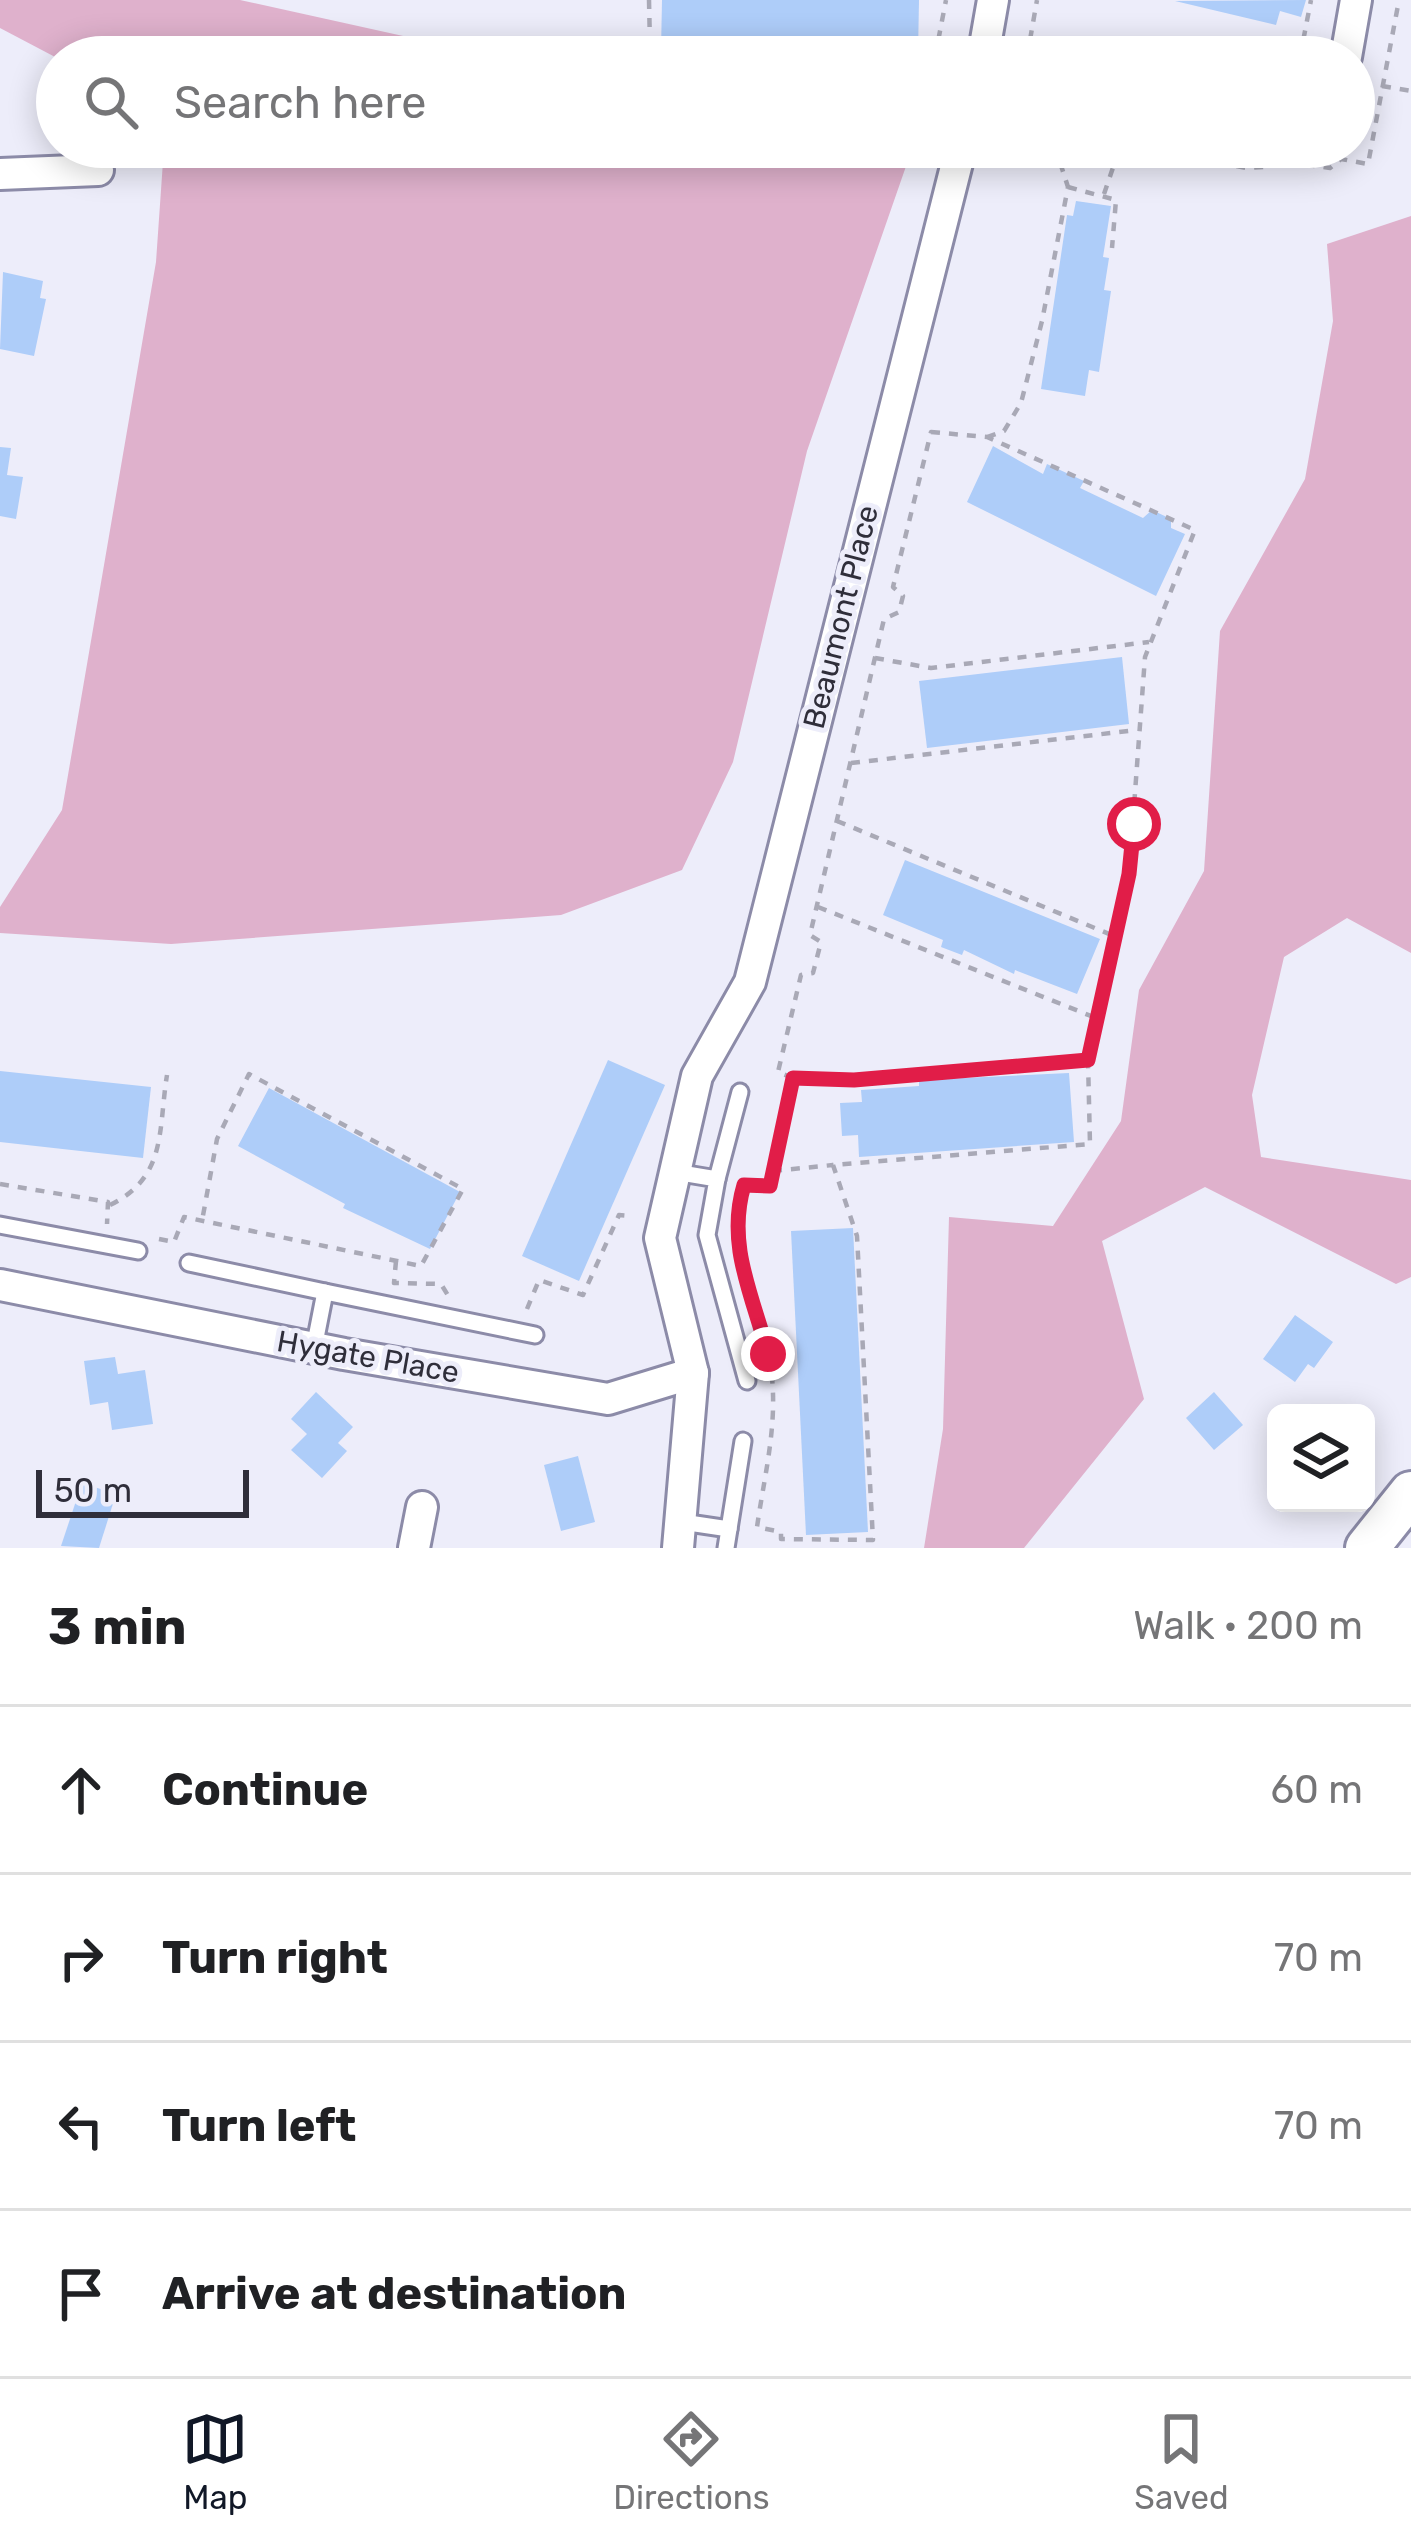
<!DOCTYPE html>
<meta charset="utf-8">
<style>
:root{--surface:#fff;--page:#f2f2f2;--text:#202124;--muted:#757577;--line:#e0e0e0;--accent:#111827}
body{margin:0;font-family:Rubik,sans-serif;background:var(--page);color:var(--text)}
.controls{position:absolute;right:36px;bottom:36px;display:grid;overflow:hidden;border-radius:18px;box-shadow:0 6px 30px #0003}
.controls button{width:108px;height:108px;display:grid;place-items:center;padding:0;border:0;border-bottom:3px solid var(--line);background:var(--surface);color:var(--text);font:60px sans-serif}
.scale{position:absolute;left:36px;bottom:30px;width:213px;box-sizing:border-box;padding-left:12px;border:6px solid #2f2e3a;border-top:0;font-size:33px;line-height:42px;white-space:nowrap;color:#2f2e3a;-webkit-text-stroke:9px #ededfa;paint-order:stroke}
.stop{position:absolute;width:36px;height:36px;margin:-27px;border:9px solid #e11d48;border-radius:50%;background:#fff}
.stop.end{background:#e11d48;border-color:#fff;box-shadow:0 3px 12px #0008}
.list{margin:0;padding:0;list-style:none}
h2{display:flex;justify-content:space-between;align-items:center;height:156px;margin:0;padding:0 48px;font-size:51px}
h2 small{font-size:39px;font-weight:400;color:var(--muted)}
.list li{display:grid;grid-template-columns:78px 1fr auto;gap:36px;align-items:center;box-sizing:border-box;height:168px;padding:0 48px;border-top:3px solid var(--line)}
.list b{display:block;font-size:45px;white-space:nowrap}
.list em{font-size:39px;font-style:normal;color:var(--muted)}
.icon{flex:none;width:66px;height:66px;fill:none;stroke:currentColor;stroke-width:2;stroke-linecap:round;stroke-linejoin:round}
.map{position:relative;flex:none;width:1411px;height:1548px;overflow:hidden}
.search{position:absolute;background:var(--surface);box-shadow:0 6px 30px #0003;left:36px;right:36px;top:36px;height:132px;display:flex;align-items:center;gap:30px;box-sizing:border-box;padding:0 42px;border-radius:66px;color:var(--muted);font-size:45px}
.sheet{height:828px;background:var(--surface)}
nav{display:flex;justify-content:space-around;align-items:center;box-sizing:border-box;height:168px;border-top:3px solid var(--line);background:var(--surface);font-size:33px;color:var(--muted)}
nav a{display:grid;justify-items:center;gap:6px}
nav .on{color:var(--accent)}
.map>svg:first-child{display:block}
.green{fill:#dfb1cc}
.building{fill:#aecdf9}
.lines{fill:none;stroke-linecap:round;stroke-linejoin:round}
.lane-casing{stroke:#8c8ba8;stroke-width:21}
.street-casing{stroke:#8c8ba8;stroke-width:36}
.secondary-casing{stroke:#8c8ba8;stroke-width:48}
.path{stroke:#a9a9b6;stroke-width:4.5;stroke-dasharray:9 9;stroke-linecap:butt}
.lane{stroke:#fff;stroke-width:15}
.street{stroke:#fff;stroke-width:30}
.secondary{stroke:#fff;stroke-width:42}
.route{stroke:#e11d48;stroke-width:15}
.labels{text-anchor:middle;stroke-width:10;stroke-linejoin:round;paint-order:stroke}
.street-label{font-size:30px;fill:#2f2e3a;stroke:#ededfa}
</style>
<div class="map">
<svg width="1411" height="1548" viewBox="0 0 1411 1548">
<rect width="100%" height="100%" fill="#ededfa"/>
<g class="green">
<path d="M0,0H240L498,57L57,58L0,28Z"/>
<path d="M164,147L912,149L807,451L733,762L682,870L561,915L171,944L0,933V907L62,810L156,262Z"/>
<path d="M1411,216V953L1347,918L1284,957L1252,1095L1261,1157L1411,1180V1277L1396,1284L1205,1187L1102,1241L1144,1399L1024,1548H924L943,1429L949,1217L1053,1226L1121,1121L1139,990L1204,871L1220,631L1305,479L1333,321L1327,244Z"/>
</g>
<g class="building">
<path d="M662,0H919L918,54L661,51Z"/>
<path d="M1306,0L1301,17L1280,11L1276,25L1175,1Z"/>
<path d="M1172,147H1253L1250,161Z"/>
<path d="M1076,201L1111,206L1103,257L1109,258L1104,290L1111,291L1099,372L1089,370L1085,396L1041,389L1067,215L1073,216Z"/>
<path d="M3,272L43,281L40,298L46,299L34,356L0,349Z"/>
<path d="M993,446L1043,474L1047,464L1084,481L1080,488L1143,518L1152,510L1171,519V528L1185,534L1156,596L967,502Z"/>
<path d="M0,447L11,448L7,475L23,477L16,519L0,516Z"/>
<path d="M1122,657L1129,724L927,748L919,681Z"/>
<path d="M905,860L1100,939L1077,994L1015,970L1014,974L964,950L962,955L941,947L943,940L883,915Z"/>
<path d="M608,1060L665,1085L579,1281L522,1256Z"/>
<path d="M0,1071L151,1087L143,1158L0,1142Z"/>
<path d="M1069,1073L1074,1142L859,1157L858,1135L842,1136L840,1103L862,1102L861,1090L919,1086V1080Z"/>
<path d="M269,1088L460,1192L430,1249L343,1208L345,1204L238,1146Z"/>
<path d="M853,1228L868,1532L806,1535L791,1231Z"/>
<path d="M1295,1315L1333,1342L1314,1368L1308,1364L1295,1382L1263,1359Z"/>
<path d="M115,1357L118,1374L145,1370L153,1424L112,1430L108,1402L90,1405L84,1361Z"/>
<path d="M316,1392L353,1427L338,1443L347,1451L322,1478L291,1450L307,1434L291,1419Z"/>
<path d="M1214,1392L1243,1425L1214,1450L1186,1418Z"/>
<path d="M578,1456L595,1522L561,1531L544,1465Z"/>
<path d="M82,1483L116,1494L99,1548L61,1546Z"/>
</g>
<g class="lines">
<g class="lane-casing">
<g id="lane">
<path d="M675,1172L717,1179L707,1235L747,1381"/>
<path d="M717,1179L740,1092"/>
<path d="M0,1225L138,1251"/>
<path d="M189,1263L325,1292L314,1348"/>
<path d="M325,1292L535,1335"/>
<path d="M682,1522L729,1529L726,1548"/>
<path d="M729,1529L743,1441"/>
</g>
</g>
<g class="street-casing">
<g id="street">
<path d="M983,57L993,0"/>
<path d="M1346,57L1356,0"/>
<path d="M0,174L98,170"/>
<path d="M0,1285L344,1354L608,1399L693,1373"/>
<path d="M414,1548L422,1507"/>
<path d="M678,1548L693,1373L660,1238L697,1076L750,982L961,147"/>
</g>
</g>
<g class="secondary-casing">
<path id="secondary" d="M1367,1548L1411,1493"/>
</g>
<g class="path">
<path d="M649,0L650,45L658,51L883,57"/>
<path d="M935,57L946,0"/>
<path d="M1027,57L1037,0"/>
<path d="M1300,57L1311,0"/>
<path d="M1382,86L1411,91"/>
<path d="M1130,147L1247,168L1264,167L1277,147"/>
<path d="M1270,160L1330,168L1341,159L1368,164L1399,0"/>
<path d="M1068,187L1116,200L1112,248"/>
<path d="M1104,194L1120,147"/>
<path d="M931,432L987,437L1195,530L1145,657L1129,874L1088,1060L1090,1144L833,1165L857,1236L873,1540L781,1539V1532L757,1527C764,1478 777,1428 772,1378C765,1310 722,1255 744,1185L770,1187L795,1087L793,1078L778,1072L801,975L813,973L821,942L810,935L884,619L899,612L903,596L893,587Z"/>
<path d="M987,437L1004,431L1021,403L1042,321L1068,187L1055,147"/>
<path d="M875,658L931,668L1149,642"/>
<path d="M851,763L1137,730"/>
<path d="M837,821L1114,936"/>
<path d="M818,907L1096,1018"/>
<path d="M793,1078L853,1080L1087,1060"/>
<path d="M773,1171L833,1165"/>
<path d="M0,1184L108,1202L107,1224"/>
<path d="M110,1205C167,1177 158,1131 167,1075"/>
<path d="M159,1239L174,1242L184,1217L421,1266L463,1189L249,1074L217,1139L202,1221"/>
<path d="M396,1261L394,1283L441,1284L449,1297"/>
<path d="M527,1309L539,1280L583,1295L619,1215L632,1216"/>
</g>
<use href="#lane" class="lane"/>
<use href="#street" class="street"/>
<use href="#secondary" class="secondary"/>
</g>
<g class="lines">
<path class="route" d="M768,1354C753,1296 726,1245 744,1185L770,1186L793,1078L854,1080L1088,1060L1129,874L1134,824"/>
</g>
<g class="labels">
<g class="street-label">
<text transform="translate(841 617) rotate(-76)" y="10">Beaumont Place</text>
<text transform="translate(368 1357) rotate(10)" y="10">Hygate Place</text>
</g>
</g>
</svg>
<div class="controls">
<button><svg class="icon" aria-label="layers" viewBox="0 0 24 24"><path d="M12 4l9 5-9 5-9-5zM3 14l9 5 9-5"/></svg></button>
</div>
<div class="scale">50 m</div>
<div class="stop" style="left:1134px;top:824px"></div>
<div class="stop end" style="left:768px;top:1354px"></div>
<div class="search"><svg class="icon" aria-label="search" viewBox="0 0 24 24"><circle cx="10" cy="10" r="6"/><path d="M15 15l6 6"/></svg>Search here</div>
</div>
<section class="sheet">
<h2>3 min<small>Walk · 200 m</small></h2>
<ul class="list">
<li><svg class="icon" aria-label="ahead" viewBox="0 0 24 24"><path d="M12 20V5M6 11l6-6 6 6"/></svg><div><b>Continue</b></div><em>60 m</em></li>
<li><svg class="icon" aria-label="right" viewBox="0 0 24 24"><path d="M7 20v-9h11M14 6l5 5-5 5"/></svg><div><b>Turn right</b></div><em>70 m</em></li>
<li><svg class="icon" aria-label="left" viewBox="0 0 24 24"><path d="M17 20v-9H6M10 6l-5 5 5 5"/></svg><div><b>Turn left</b></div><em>70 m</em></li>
<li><svg class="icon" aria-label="arrive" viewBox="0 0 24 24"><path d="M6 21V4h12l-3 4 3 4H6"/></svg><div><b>Arrive at destination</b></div></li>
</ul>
</section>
<nav>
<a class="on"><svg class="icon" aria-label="map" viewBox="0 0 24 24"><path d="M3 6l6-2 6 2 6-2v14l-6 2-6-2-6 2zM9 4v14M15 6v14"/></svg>Map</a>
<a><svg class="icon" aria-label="directions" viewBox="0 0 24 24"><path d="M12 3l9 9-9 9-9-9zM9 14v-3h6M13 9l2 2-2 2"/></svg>Directions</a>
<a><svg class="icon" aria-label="saved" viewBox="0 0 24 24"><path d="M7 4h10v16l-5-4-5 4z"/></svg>Saved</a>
</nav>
